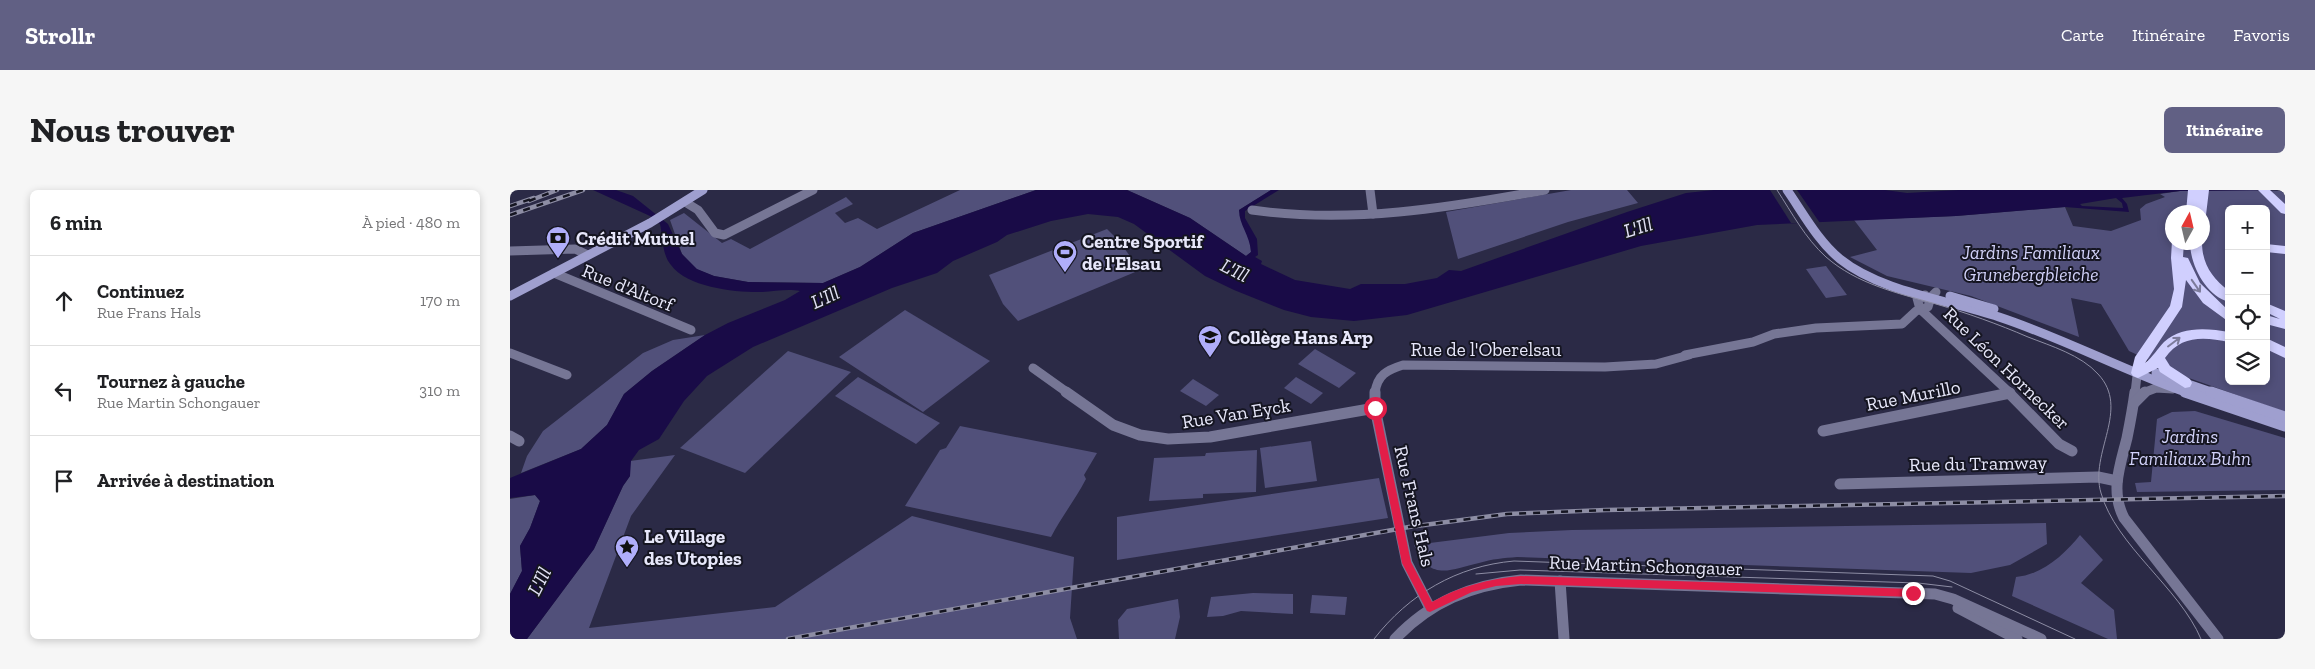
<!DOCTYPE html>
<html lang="fr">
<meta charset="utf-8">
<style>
:root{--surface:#fff;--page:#f6f6f6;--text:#202124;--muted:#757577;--line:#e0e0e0;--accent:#616084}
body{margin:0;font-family:"Zilla Slab",serif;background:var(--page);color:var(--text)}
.controls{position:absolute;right:15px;top:15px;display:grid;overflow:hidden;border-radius:8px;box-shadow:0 2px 8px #0003}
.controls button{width:45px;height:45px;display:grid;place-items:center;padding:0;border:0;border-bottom:1px solid var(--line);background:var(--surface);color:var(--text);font:25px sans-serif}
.compass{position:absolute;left:1655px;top:15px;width:45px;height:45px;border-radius:50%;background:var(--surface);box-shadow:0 2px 8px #0003;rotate:8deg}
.stop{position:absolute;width:15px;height:15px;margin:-11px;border:4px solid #e11d48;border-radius:50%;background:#fff}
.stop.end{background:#e11d48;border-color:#fff;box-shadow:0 1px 5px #0008}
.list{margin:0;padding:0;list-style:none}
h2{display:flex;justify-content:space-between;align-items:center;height:65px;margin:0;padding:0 20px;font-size:21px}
h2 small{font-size:16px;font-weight:400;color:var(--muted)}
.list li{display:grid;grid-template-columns:32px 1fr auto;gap:15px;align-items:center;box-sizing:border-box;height:90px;padding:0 20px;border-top:1px solid var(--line)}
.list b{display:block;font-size:19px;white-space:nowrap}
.list p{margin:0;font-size:16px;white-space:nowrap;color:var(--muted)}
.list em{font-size:16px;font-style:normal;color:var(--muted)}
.icon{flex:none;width:28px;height:28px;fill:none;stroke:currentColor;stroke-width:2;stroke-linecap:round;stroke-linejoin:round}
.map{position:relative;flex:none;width:1775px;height:449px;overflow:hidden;border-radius:8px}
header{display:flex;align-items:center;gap:30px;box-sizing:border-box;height:70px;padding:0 25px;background:var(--accent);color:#fff}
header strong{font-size:24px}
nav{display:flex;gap:28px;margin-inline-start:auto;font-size:18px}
.intro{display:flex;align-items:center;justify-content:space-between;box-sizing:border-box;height:120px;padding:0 30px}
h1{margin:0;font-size:35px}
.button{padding:12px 22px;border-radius:8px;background:var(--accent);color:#fff;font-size:18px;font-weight:700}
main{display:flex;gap:30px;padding:0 30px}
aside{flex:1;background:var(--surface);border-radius:8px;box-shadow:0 2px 8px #0003}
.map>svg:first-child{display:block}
.green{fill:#51507a;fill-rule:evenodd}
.water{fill:#190b47;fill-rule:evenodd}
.pier{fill:#2b2a46}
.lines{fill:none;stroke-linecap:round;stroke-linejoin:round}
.minor-far1{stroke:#767695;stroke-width:9}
.minor{stroke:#767695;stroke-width:11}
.secondary-far1{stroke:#9f9fcf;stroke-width:9}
.secondary{stroke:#9f9fcf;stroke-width:11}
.trunk{fill:#d0cffe;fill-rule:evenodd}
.tram{stroke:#8d8da4;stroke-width:1}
.rail-casing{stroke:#8d8da4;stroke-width:4.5}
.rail{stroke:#151521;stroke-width:2.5;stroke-dasharray:7;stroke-linecap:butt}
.oneway{stroke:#7c7b9b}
.route{fill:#e11d48}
.labels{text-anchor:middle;stroke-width:4;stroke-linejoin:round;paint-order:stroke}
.poi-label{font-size:19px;font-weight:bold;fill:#e7e7fa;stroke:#151521;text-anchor:start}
.park-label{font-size:19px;font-style:italic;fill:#d1d1f8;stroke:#151521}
.street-label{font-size:19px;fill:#e7e7fa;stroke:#151521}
.water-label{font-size:20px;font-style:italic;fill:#e1e1f5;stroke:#151521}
</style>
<header>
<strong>Strollr</strong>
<nav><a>Carte</a><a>Itinéraire</a><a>Favoris</a></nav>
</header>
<div class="intro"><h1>Nous trouver</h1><a class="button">Itinéraire</a></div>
<main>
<aside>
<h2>6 min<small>À pied · 480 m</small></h2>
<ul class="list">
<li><svg class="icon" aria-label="ahead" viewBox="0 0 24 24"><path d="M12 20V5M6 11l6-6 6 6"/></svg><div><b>Continuez</b><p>Rue Frans Hals</p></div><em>170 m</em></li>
<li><svg class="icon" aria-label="left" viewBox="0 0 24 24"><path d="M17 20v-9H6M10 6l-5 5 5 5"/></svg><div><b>Tournez à gauche</b><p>Rue Martin Schongauer</p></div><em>310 m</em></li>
<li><svg class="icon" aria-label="arrive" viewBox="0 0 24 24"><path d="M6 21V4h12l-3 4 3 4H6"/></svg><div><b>Arrivée à destination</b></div></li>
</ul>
</aside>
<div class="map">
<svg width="1775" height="449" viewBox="0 0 1775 449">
<rect width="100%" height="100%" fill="#2b2a46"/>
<g class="green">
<path d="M450,0H526L403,43L350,77L313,93L238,92L204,86L186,79L172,64L160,30L174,23L212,53L221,49L240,59L336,7L343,14L325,23L335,33L348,28L367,39Z"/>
<path d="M617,0H761L729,20L740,49L741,62L736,66L680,28Z"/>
<path d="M1061,0H1117L1128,13L1058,32L948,69L936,22Z"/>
<path d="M1740,0L1775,1V222L1676,187L1619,161L1591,114L1561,108L1569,147L1461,106L1377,86L1340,67L1367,60L1344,30L1446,26L1555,17L1563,36L1601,41L1631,30L1630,19L1636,14L1655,7L1650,4L1670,1ZM1719,19H1756V191H1719ZM1662,22H1692V52H1662Z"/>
<path d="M597,39L609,51L630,80L508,131L493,114L479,85Z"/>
<path d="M1316,76L1337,105L1316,108L1296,79Z"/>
<path d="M395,120L480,171L413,222L329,167Z"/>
<path d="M195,145L142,181L114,204L97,235L71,259L11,283L17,266L33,241L133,163L163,150Z"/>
<path d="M805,159L846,183L829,198L788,174Z"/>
<path d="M278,161L341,182L235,283L170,258Z"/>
<path d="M348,187L430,233L406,254L325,206Z"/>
<path d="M786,187L813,203L801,214L774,198Z"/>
<path d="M683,189L709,205L696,216L670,201Z"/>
<path d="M1685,221L1775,248V300L1627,302L1625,293L1641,292L1647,229L1662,222Z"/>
<path d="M450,236L587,263L574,285L576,289C565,310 552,326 541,347L395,316L430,260L436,258Z"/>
<path d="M801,251L807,291L755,298L750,258Z"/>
<path d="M747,260L746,302L693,304V308L639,311L644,268L695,266L696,263Z"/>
<path d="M165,265L121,326L79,438L265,417L402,326L564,367L560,428L567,449H17L84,359L113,296L120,286V271Z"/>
<path d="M869,288L878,328L607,370V327Z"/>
<path d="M25,305L30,311L20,338L10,356L12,381L0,404V309Z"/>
<path d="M1536,333L1537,354L1500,375L1461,383L1007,367C994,368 982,369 969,373C939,380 920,392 904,355L999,343L1062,340Z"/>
<path d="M1570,345L1593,370L1571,393L1604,420L1607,449H1598L1502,406L1506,387C1532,385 1555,364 1570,345Z"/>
<path d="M743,403L783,404V424L731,421L713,426L697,427L701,407Z"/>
<path d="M802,405L837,407L835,425L800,423Z"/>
<path d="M668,409L670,427L665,449H609L608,430L617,419Z"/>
</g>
<path class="water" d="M83,0H106L123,6L158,34L172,64L187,79L204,86L238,92L313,93L350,77L403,43L526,0H617L680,28L736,66L741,62C740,45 729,35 729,20L761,0H769L735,21V28L747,49L748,65L745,67L752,71L751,74L785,90L840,99L851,94H895L927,88L939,80L951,81L1117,22L1176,3L1204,0H1375L1397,3L1449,0H1775L1670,1L1612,8L1617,14L1619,22L1555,17L1446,26L1247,35L1131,56L897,125L844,131L801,127L774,120L724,100L695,86L624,34L608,27L578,24L541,31L497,45L487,52L443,71L427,83L382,98L243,157L197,186L174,211L149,249L129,260L121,271L120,286L113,296L84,359L17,449H0V404L12,381L10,356L20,338L30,311L25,305L0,308V288L71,259L97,235L114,204L142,181L195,145L218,133L275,110L290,101C277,98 262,102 248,102C222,102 177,97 161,75C152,65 153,47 150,34L140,26ZM1606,8L1612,13L1613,18L1572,16L1570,14Z"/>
<path class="pier" d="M1260,0H1287L1310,33H1281Z"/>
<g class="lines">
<g class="minor-far1">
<path d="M860,0L863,24"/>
<path d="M175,12L188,20L205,43L214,45L303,0"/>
<path d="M742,20C841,34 937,18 1035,0"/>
<path d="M0,61L65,59L78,65"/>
<path d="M44,83L181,140"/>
<path d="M1415,108V105L1407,108L1410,119L1500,203"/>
<path d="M0,163L57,185"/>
<path d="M1175,165L1243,152L1264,144L1306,138L1392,134L1406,121L1418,117L1421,107L1426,102"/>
<path d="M523,178L558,203"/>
<path d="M865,203C867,185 877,180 893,175L1095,177L1146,174L1179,165"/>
<path d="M1625,203L1628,177"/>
<path d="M1633,203L1646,198L1663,199"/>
</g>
<g class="minor">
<path d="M556,202L603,235L630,245L658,249L700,247L865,218"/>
<path d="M865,202V218L897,373L920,418"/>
<path d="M1498,202L1549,254L1562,261"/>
<path d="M1625,202C1623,217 1620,233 1617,248C1610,276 1600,301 1614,328L1708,449"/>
<path d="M1624,213L1635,202"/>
<path d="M1313,241L1500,203"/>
<path d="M0,246L9,251"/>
<path d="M1330,294L1588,287L1607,291"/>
<path d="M1050,391L1054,449"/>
<path d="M1448,418L1507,449"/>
<path d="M885,449C920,412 961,395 1011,390L1425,404L1443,409L1531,449"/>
</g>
<g class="secondary-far1">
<path d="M1277,0C1293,23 1308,51 1330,69C1371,102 1439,110 1489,127C1553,148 1614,181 1678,203"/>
<path d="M0,106L140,33L193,0"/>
<path d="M1440,106L1484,119"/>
<path d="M1646,183L1704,203"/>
</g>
<g class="secondary">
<path d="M1675,202L1775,236"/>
<path d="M1701,202L1775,227"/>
</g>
<g class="trunk">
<path d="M1678,0H1699L1696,25H1692V22H1676Z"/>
<path d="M1748,0H1760L1775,14V24L1771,23Z"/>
<path d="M1662,51L1674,52L1673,67L1678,68L1690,93L1719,121V132L1693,113L1676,90L1672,117L1635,173C1643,167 1647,159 1654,152C1671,136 1697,138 1719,142V152C1694,147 1671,145 1655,168L1660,176L1680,189L1682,193L1680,197L1675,198L1650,182L1648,178L1628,188L1623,186L1621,183L1625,167L1660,116L1664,99L1661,68Z"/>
<path d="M1680,52H1692C1692,74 1702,88 1719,101V112C1696,106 1680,75 1680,52Z"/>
<path d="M1756,54L1775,56V64L1756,62Z"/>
<path d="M1756,113L1775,121V139L1756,134V125L1770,129L1756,122Z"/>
<path d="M1756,148L1775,157V168L1756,159Z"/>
</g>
<g class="tram">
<path d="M1267,0C1282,23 1295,48 1316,67C1347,94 1387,103 1426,114C1457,123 1488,134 1518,147C1541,156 1571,165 1588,184C1621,219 1579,263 1591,303C1606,356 1669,397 1691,449"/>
<path d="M966,384L1010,380L1408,393L1442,397"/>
<path d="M864,449C899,404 947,376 1004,371L1423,386L1440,391L1565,449"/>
</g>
<g class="rail-casing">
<g id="rail">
<path d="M19,11L47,0"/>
<path d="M0,16L24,8"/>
<path d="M0,25L73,0"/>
<path d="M278,449L899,337L997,324L1096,320L1775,306"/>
</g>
</g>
<use href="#rail" class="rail"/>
</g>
<defs><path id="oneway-shaft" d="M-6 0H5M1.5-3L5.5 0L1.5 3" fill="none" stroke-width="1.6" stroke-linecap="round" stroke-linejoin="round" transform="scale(1.25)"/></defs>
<g class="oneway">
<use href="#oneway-shaft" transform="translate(1686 96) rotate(55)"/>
<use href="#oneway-shaft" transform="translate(1664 152) rotate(-37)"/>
</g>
<path class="route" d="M865,215L869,218L901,372L922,412C950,396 979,389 1011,386L1403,399L1407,403L1403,407L1011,394L986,396L962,402L920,422L917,421L892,373L861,218Z"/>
<defs>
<g id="bank-pin" transform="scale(1.25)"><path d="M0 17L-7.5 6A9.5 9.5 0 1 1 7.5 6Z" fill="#b0aefa" stroke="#151521"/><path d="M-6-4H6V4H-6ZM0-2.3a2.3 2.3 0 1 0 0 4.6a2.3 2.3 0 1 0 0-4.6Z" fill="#111"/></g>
<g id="stadium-pin" transform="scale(1.25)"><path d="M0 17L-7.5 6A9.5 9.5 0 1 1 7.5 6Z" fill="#b0aefa" stroke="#151521"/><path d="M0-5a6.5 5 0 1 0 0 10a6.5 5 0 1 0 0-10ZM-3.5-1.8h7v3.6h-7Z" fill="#111"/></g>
<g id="school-pin" transform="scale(1.25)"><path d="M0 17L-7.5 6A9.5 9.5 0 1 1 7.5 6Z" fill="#b0aefa" stroke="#151521"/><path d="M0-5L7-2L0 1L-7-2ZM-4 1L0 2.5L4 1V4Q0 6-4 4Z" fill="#111"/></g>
<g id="sight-pin" transform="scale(1.25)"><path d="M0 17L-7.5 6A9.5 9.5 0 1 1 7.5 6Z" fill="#b0aefa" stroke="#151521"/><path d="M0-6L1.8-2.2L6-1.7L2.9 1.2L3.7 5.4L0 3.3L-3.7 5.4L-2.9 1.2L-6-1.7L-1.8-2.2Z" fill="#111"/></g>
</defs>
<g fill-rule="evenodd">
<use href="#bank-pin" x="48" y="48"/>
<use href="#stadium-pin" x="555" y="62"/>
<use href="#school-pin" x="700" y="147"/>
<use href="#sight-pin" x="117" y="357"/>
</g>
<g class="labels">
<g class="poi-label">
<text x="66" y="55">Crédit Mutuel</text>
<text x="572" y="58">Centre Sportif<tspan x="572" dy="22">de l'Elsau</tspan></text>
<text x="718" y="154">Collège Hans Arp</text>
<text x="134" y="353">Le Village<tspan x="134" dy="22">des Utopies</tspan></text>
</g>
<g class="park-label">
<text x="1521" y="69">Jardins Familiaux<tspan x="1521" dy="22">Grunebergbleiche</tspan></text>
<text x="1680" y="253">Jardins<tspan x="1680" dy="22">Familiaux Buhn</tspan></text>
</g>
<g class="street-label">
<text transform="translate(118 97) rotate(22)" y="7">Rue d'Altorf</text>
<text x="976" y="166">Rue de l'Oberelsau</text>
<text transform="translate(1497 178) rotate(44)" y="7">Rue Léon Hornecker</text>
<text transform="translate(1403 205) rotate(-11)" y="7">Rue Murillo</text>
<text transform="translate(726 223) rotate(-9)" y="7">Rue Van Eyck</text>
<text transform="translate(1468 273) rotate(-1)" y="7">Rue du Tramway</text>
<text transform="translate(905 316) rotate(77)" y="7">Rue Frans Hals</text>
<text transform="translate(1136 375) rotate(2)" y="7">Rue Martin Schongauer</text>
</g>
<g class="water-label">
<text transform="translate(1128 37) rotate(-17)" y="7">L'Ill</text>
<text transform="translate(725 80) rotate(27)" y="7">L'Ill</text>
<text transform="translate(315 107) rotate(-24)" y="7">L'Ill</text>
<text transform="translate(29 391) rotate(-63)" y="7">L'Ill</text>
</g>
</g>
</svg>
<div class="controls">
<button>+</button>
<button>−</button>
<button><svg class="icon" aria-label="locate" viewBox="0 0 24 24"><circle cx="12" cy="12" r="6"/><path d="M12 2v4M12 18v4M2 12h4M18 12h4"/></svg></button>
<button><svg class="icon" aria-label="layers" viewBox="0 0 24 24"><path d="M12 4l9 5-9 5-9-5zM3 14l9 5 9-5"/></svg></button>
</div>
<svg class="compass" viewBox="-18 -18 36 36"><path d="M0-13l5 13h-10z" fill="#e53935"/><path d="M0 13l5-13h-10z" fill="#757577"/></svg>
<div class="stop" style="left:865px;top:218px"></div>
<div class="stop end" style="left:1403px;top:403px"></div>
</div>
</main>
